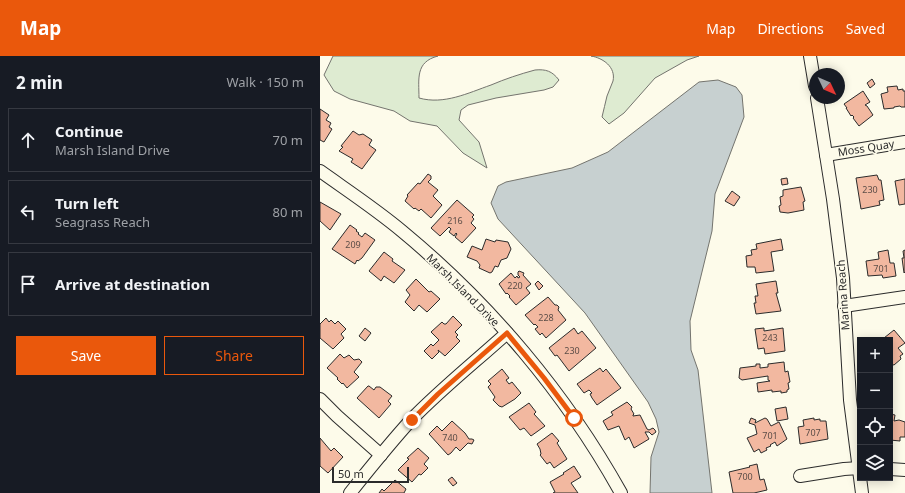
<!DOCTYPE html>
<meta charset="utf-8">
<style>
:root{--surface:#171b24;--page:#242831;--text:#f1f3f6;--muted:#9ea1a6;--line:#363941;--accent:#ea580c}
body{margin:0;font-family:"Noto Sans",sans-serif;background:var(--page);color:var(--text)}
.controls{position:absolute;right:12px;bottom:12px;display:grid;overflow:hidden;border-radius:0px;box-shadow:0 2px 10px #0003}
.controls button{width:36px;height:36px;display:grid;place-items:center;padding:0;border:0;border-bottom:1px solid var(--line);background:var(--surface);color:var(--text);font:20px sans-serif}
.compass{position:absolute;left:489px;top:12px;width:36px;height:36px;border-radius:50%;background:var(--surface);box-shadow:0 2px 10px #0003;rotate:134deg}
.scale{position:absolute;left:12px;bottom:10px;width:77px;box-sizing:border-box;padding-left:4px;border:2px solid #2b2b2b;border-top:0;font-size:11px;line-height:14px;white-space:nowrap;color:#2b2b2b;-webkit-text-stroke:3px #fdfbea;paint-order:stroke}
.stop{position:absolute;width:12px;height:12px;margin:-9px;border:3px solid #ea580c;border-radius:50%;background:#fff}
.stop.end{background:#ea580c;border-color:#fff;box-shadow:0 1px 4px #0008}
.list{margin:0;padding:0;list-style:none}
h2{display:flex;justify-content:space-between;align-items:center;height:52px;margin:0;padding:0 16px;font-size:17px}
h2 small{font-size:13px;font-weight:400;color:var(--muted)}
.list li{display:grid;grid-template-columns:26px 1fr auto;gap:12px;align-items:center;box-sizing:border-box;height:64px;margin:0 8px 8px;padding:0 8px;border:1px solid var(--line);border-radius:0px}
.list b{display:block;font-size:15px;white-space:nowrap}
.list p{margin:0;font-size:13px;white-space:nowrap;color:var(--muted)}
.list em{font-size:13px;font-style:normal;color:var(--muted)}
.actions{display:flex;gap:8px;padding:12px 16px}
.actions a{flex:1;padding:9px 0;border:1px solid var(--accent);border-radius:0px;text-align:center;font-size:14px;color:var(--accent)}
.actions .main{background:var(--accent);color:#fff}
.icon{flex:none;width:22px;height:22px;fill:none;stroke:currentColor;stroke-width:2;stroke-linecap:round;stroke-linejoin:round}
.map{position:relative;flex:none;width:585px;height:437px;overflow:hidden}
header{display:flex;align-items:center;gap:24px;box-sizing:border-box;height:56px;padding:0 20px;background:var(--accent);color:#fff}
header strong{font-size:19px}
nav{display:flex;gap:22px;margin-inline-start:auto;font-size:14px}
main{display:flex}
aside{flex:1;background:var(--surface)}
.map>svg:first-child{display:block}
.green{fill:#deebd1;stroke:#74746e}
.water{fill:#c7d0d0;stroke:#74746e}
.building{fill:#f2b8a0;stroke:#2b2b2b}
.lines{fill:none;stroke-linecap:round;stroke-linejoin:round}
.minor-casing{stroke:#2b2b2b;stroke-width:14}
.minor{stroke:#fdfbea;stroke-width:12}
.route{stroke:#ea580c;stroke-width:5}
.labels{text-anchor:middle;stroke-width:3;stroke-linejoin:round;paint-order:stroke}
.number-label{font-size:9px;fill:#5d4e48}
.street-label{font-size:11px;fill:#2b2b2b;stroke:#fdfbea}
</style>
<header>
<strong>Map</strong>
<nav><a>Map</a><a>Directions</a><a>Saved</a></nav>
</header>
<main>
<aside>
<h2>2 min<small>Walk · 150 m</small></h2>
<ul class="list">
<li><svg class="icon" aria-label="ahead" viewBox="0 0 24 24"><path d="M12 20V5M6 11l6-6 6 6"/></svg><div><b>Continue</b><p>Marsh Island Drive</p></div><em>70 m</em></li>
<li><svg class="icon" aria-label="left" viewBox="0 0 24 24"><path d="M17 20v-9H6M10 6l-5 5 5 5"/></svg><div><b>Turn left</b><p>Seagrass Reach</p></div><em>80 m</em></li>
<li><svg class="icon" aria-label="arrive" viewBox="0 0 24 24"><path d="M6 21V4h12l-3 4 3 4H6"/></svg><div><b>Arrive at destination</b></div></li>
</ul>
<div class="actions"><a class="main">Save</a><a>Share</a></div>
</aside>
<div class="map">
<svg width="585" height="437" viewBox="0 0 585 437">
<rect width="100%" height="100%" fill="#fdfbea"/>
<g class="green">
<path d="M13,0H118C95,6 99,23 99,42C124,49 148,37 171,29C185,23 200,18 215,14C226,13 232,15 239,24L233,31L224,34L176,42L148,49L141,54L139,64L159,86L167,112L143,97L117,70L90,65L74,55L30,43L14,35L4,19Z"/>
<path d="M271,0H379L367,4L335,22L304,57L289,68L282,61C284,54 285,47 287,40C289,35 291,30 293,25C296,11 283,2 271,0Z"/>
</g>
<path class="water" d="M398,24L416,31L422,39L424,61L395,138L392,175L370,265L371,294L378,314L392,437H330L331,401L339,376L336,363L328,346L265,257L178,163L171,147L178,130L186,126L252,112L288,96L379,26Z"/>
<g class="building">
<path d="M552,23L555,28L550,32L547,27Z"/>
<path d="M577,30L578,34L583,33V35H585V51H581L580,50L574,51V52L564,53L561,38L568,36L567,31Z"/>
<path d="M543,35L550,46L545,49L547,50L553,59L539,70L533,62L534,61L532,59L531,60L526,52H527L524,48Z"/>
<path d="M0,53L9,59L6,64L11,67L9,71L12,73L4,86L0,84Z"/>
<path d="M33,75L39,79L43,78L52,84L49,89L56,94L42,113L31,106L33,103L19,95L23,91L21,90Z"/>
<path d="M108,118L111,120V123L108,126L118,134L113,140L122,149L111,162L101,153L99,155L95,152L94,153L85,145L88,140L87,139L98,127L100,128Z"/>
<path d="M557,119L559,124H561L564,144L559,145L560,149L541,153L536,122Z"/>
<path d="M467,122L468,128L462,129L461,123Z"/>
<path d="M585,123V148L579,149L575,125Z"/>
<path d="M481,131L485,145L483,146L484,154L468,157L460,156L459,150L461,149L460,141L463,140V134Z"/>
<path d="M412,135L420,141L414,150L405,145Z"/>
<path d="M137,144L154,159L152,161L154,163L151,167L156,172L142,187L135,181L137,178L136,177L134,180L129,176L131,173L129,171L120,180L111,172Z"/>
<path d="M0,146L21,158L10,174L0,165Z"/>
<path d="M30,169L37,174L36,175L39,177L38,178L42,181L45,177L55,184L42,202L38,205L37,204L35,208L12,193Z"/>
<path d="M166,183L175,186L176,184L188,186L191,193L187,202L181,204L178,211L175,210L172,216L170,217L159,212L160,209L157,205L147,201L152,190L162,194Z"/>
<path d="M461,183L463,194L451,196L454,215L436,217L435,211H427L426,200L432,199L431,194L437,193L436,188Z"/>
<path d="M568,194L570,207H574L576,220L563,222L562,219L548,220L546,205L559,203L558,196Z"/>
<path d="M585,194V216L584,217L582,202H584L583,195Z"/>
<path d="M64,196L73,203L72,205L85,214L74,227L64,220L61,225L49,215Z"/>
<path d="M199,215L204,217L203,219L211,228L206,232L210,237L196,249L189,241L190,240L187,237L186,238L179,228L191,217L195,222L197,220L198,222L200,221L198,219V216Z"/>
<path d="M96,223L109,236L111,235L120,243L107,256L99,249L94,255L85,246L90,239L86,234Z"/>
<path d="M218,225L223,230L219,234L215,228Z"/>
<path d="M456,225L458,237H456L461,255L436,258L434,247H436L435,240H438L436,228Z"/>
<path d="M228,241L235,249H237L239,251L238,254L246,264L226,282L222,277L220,279L215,273L218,271L215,268L214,269L205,259Z"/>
<path d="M133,260L142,269L135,276L138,279L136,281L140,285L125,300L118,294L119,296L112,303L104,295L111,288L113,290L119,284L111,276L122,266L124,268H126Z"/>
<path d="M6,262L9,266L11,264L15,268L18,265L26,273L21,278L24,282L13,293L0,282V268Z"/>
<path d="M45,272L51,277L45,285L39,280Z"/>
<path d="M254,272L258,278L262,275L276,292L249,315L237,299L235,300L229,292Z"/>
<path d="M444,272V275L463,272L465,295L445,298L444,292L438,293L435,273Z"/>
<path d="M574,274L585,287L578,292L583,298L580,300L581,303L574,309L570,308V284H566L564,282Z"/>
<path d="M20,298L24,302L29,299L34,304L39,303L42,306L34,316L39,321L27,332L23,327L22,328L17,323L18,322L7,312Z"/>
<path d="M464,306L465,316L468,315L470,326L468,327L469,333L467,334V336L461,337V335L452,336V334L438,336L437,327L450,325L448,324V320L422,324L419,322L420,312L436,310V308H440V312L448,311V308Z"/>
<path d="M280,312L283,316L286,313L301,332L277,349L272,342L270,338L272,337L269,334L264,337L257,328Z"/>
<path d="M182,313L189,322L186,324L189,328L192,326L201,337L195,343L182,351L179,350L173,344L175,341L168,331L171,328L168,325Z"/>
<path d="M48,330H49L54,334L56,331H60L72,340L68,345L71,348L59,362L37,342Z"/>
<path d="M307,346L312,351L311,353L314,358L313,359V360L320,359L327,373L329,374L333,372L335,374L336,376L332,379L329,376H325L329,383L314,392L309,381L305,384L299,370L288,374L283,365L293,359L291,356Z"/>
<path d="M209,347L216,356L214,358L225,370L211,380L204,372L200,374L189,361Z"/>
<path d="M466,351L468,363L457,365L455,353Z"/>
<path d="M570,358L575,359L574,365L579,364L585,366V381H580V385L570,384Z"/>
<path d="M431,362L436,364L435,367L445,362L447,363L451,370L459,366L467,383L457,390L455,386L450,389L451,390L446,392L447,394L441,397L439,393L434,396L427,382L437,378L435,369L429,367Z"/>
<path d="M494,362V364L500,363V365H506L508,383L480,388L478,371L484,370L483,364Z"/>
<path d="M132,365L145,377L149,383H152L154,384L152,388L148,387L140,395L136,391L131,397L128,399L109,378L117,370L122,375Z"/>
<path d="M232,377L239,385L237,387L247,403L234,412L230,406L227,408L220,399L221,398L220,393L217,388Z"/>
<path d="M0,382L11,395L14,392L23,401L8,417L0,410Z"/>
<path d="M98,392L109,402L104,408L108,412L101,419L99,418L92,426L78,414L89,403L87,402Z"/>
<path d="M437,408L440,424L444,423L447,434L434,437H413L409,416L430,411L429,410Z"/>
<path d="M254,410L261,421L251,427L258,437H233L235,436L230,426L244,418L243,417Z"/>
<path d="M132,421L137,427L133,430L128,424Z"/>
<path d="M75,424L86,433L84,437H59L62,433L64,435Z"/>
</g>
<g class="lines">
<g class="minor-casing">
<g id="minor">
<path d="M490,0L495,30"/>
<path d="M497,42L513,143L523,222L530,344L542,437"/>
<path d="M506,99L585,86"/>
<path d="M0,115C28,135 57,154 83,176C170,248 246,338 301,437"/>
<path d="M524,250L585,241"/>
<path d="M0,343L17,360L61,399"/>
<path d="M570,413L585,414"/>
<path d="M480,420L524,413L540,412"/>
<path d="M30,437C50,412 70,387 91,364C121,333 155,306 187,277"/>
</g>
</g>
<use href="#minor" class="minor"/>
</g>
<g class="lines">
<path class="route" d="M92,364L118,338L187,277L224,322L254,362"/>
</g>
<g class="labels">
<g class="number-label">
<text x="550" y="137">230</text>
<text x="135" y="168">216</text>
<text x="33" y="192">209</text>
<text x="561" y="216">701</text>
<text x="195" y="233">220</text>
<text x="226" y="265">228</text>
<text x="450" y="285">243</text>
<text x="252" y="298">230</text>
<text x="493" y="380">707</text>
<text x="450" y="383">701</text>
<text x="130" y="385">740</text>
<text x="425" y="424">700</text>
</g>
<g class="street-label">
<text transform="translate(546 92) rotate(-9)" y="4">Moss Quay</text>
<text transform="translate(143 234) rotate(45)" y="4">Marsh Island Drive</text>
<text transform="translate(523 239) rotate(-94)" y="4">Marina Reach</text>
</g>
</g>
</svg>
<div class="controls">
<button>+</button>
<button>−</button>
<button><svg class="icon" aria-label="locate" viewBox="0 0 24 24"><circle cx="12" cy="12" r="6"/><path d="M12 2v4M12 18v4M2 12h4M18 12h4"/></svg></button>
<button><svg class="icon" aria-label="layers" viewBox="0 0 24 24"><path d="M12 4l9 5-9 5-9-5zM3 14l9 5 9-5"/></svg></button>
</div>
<svg class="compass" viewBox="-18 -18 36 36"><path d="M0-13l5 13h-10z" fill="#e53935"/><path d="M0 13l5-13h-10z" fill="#9ea1a6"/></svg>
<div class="scale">50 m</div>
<div class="stop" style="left:254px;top:362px"></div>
<div class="stop end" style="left:92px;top:364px"></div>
</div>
</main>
